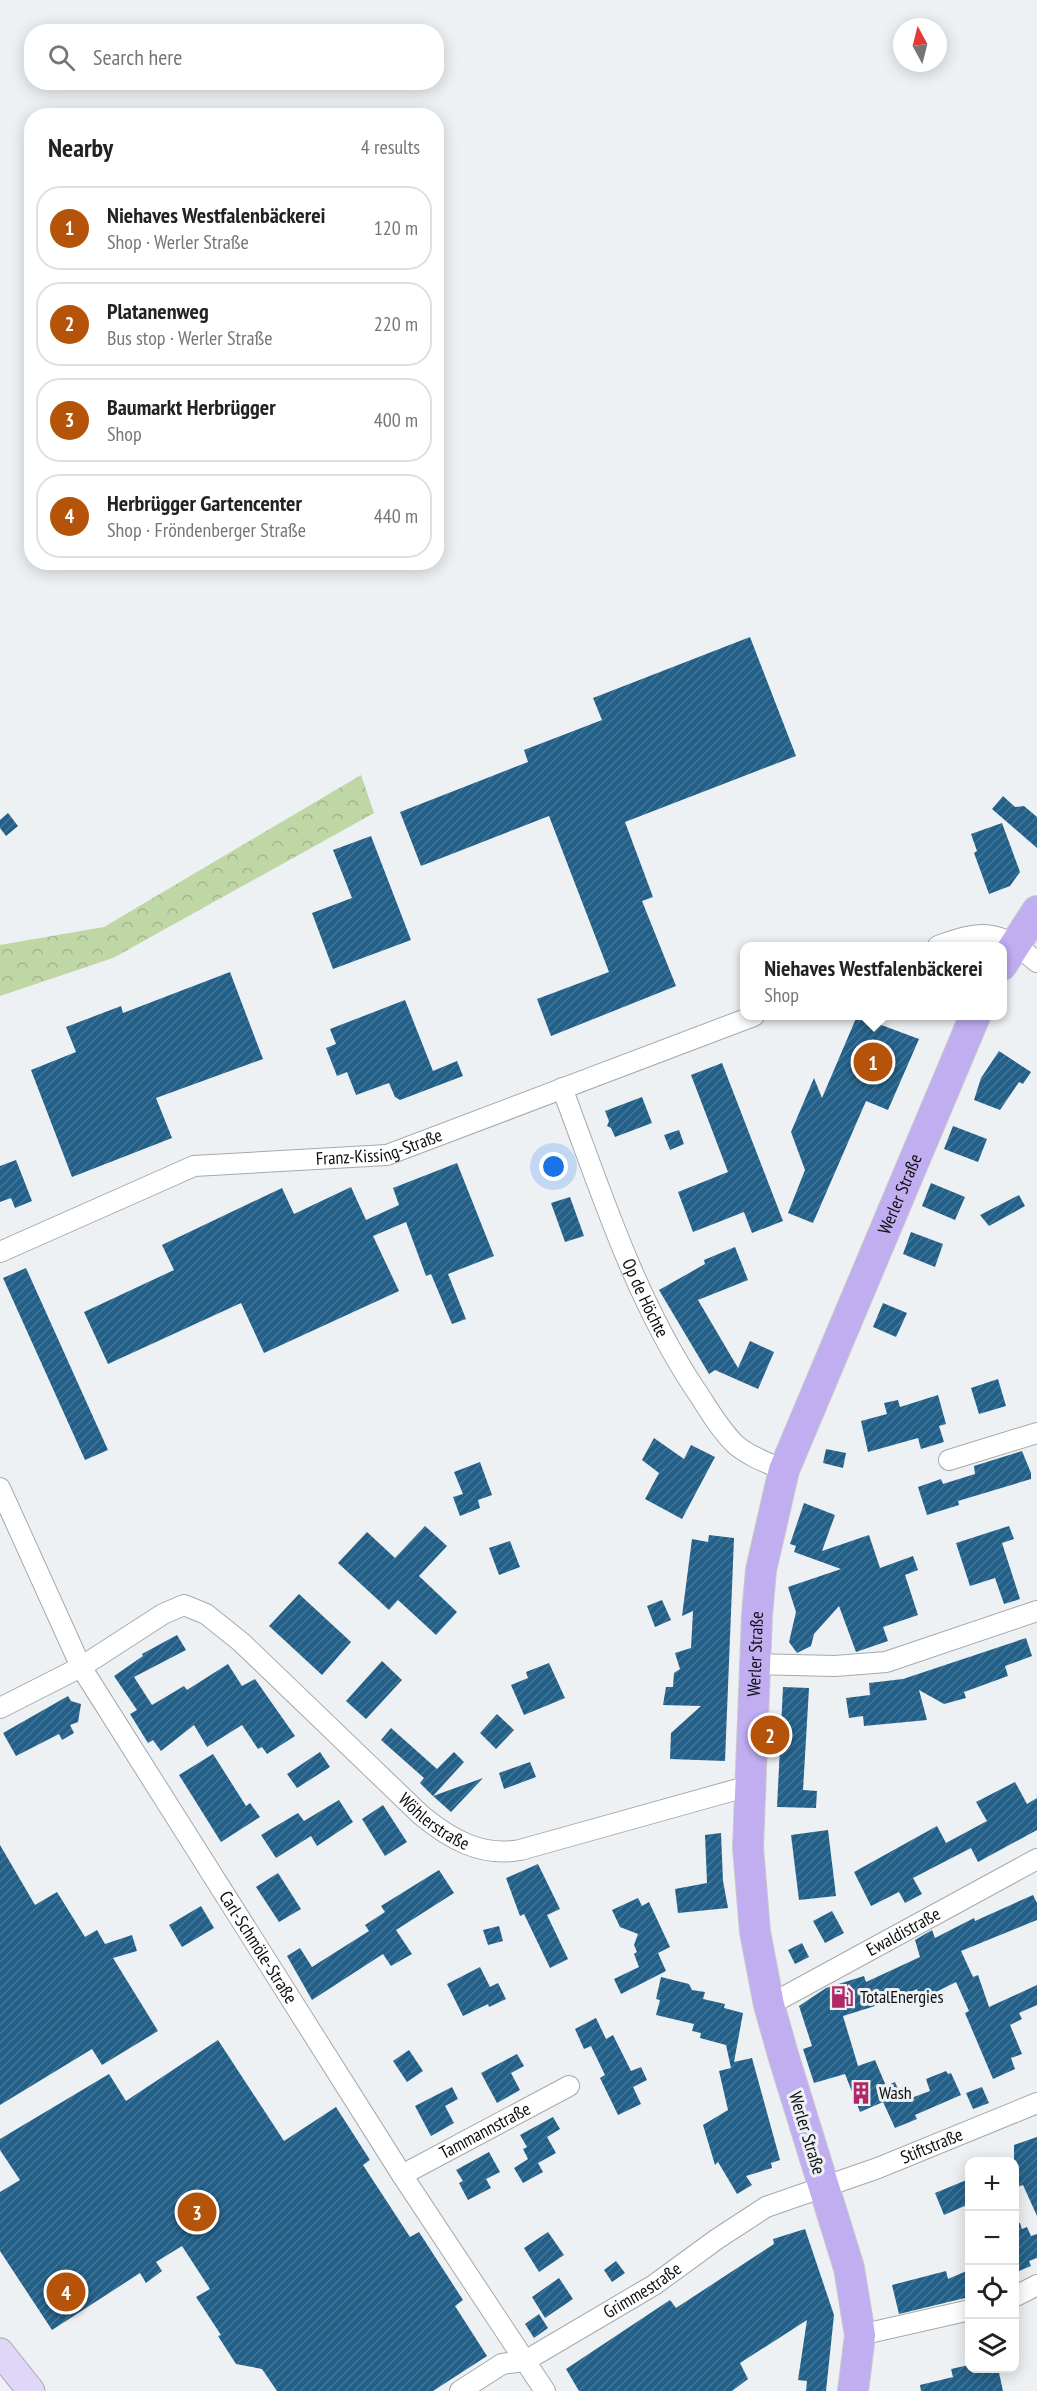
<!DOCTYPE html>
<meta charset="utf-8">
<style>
:root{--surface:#fff;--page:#f2f2f2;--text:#222;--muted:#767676;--line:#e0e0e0;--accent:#b45309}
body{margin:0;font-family:"PT Sans Narrow",sans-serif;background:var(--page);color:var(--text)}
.controls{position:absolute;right:18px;bottom:18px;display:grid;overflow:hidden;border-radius:12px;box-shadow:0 3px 15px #0003}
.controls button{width:54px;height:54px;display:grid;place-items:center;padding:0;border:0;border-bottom:2px solid var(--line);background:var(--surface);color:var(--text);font:30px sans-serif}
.compass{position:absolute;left:893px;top:18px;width:54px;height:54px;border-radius:50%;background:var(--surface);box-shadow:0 3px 15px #0003;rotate:353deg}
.you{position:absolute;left:554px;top:1167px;width:21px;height:21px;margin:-15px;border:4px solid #fff;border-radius:50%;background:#1a73e8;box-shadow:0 0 0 9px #1a73e833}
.badge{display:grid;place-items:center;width:39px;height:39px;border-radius:50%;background:var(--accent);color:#fff;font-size:20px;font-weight:700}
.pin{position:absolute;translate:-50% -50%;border:3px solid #fff;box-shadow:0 2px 6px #0006}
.popup{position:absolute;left:740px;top:942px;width:267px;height:78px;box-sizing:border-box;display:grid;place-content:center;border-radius:12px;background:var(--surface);filter:drop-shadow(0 2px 4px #0005);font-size:20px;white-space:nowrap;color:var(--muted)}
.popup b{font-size:22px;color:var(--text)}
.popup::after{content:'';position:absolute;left:50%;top:100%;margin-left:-12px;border:12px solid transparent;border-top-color:var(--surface)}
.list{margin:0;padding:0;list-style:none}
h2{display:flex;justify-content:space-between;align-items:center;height:78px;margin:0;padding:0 24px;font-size:26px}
h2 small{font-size:20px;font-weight:400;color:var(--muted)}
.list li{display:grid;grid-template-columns:39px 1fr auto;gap:18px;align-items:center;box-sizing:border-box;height:84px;margin:0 12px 12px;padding:0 12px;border:2px solid var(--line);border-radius:24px}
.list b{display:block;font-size:22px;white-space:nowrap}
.list p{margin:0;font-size:20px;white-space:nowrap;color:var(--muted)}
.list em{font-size:20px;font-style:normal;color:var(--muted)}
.icon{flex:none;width:33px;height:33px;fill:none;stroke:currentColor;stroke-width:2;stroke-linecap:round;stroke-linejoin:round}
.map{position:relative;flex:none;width:1037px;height:2391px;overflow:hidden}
.search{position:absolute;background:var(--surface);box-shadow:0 3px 15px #0003;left:24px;top:24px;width:420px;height:66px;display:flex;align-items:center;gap:15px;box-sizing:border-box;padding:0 21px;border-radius:24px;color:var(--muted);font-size:22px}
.panel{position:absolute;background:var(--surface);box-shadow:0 3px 15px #0003;left:24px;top:108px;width:420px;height:462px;border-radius:24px}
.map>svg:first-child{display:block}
.forest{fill:url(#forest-crowns)}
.building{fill:url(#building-hatch)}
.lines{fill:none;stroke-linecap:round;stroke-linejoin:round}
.minor-casing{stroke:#a6a9ac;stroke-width:22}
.secondary-casing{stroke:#a6a9ac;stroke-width:29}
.primary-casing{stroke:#cacaca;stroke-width:32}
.minor{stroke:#fff;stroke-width:20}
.secondary{stroke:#e0d6f8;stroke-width:27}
.primary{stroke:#c0aef1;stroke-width:30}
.labels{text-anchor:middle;stroke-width:6;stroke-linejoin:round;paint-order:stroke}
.street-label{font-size:18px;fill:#0d0e0f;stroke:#edf1f4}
.poi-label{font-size:18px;fill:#0d0e0f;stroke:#edf1f4;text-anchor:start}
</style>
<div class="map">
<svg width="1037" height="2391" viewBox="0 0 1037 2391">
<defs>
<pattern id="forest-crowns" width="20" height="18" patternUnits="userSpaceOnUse" patternTransform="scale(1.5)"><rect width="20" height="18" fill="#bfd6a5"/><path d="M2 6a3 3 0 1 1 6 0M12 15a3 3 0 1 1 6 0" fill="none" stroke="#a3b68d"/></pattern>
<pattern id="building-hatch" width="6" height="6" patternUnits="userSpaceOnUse" patternTransform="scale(1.5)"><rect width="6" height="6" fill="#226089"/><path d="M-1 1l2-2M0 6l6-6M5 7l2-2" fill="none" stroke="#477694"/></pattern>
</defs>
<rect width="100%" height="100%" fill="#edf1f4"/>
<path class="forest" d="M361,775L374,813L113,958L0,996V945L104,927Z"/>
<g class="building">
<path d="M750,637L796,756L625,822L653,897L642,901L676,986L551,1036L537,999L609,972L549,816L421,866L400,812L528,762L524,750L602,720L593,698Z"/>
<path d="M1003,796L1015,807L1024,806L1037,817V848L992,809Z"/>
<path d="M8,813L18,826L6,836L0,828V820Z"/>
<path d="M1002,823L1020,872L1010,886L989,894L974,853L977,851L971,834Z"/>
<path d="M371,836L411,940L333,969L312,913L352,898L333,850Z"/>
<path d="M230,972L263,1059L156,1098L172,1138L72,1177L31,1070L76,1052L66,1027L121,1006L123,1013Z"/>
<path d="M405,1000L433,1071L457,1061L463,1076L400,1100L395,1097L389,1083L356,1095L347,1072L337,1076L326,1048L336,1044L330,1029Z"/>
<path d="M857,1016L919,1039L888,1110L866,1101L813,1223L788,1213L805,1170L791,1132L814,1078L822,1098Z"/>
<path d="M999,1051L1031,1072L1023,1084L1019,1082L1000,1110L974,1100L981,1078Z"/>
<path d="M722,1063L783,1221L752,1233L744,1212L693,1232L678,1192L728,1172L691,1075Z"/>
<path d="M642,1097L652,1123L615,1137L611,1128L607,1126L609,1121L605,1111Z"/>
<path d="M953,1126L987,1139L978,1162L944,1149Z"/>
<path d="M679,1130L684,1144L670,1150L664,1135Z"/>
<path d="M16,1160L32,1201L15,1208L11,1198L0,1202V1166Z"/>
<path d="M457,1163L494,1256L448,1274L466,1319L452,1324L431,1274L426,1276L406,1222L373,1236L399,1291L264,1353L241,1303L108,1364L84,1312L174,1270L162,1245L282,1188L294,1214L351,1187L366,1220L399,1205L393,1188Z"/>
<path d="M931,1183L965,1197L955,1220L922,1206Z"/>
<path d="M1019,1195L1025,1206L989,1226L980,1215Z"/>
<path d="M570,1197L584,1236L565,1242L551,1203Z"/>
<path d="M911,1232L943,1244L935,1267L903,1254Z"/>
<path d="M735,1247L748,1280L698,1300L738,1368L750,1341L774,1352L758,1389L715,1370L709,1374L659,1290L705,1264L704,1260Z"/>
<path d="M26,1268L108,1450L85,1460L3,1278Z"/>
<path d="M883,1303L907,1313L896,1337L873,1327Z"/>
<path d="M998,1379L1006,1406L979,1414L971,1388Z"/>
<path d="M938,1395L946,1424L939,1426L944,1442L921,1449L918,1438L868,1452L861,1421L887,1414L884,1403L898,1400L900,1407Z"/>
<path d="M654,1438L684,1459L691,1445L715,1457L682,1519L645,1499L659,1473L642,1460Z"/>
<path d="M826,1449L846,1453L843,1468L823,1463Z"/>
<path d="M1022,1451L1031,1473V1479L958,1501L959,1505L927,1515L918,1487L941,1479L943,1484L975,1474L974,1466Z"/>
<path d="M480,1462L492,1495L478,1500L480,1508L460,1516L453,1497L463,1494L454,1472Z"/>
<path d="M804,1503L835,1515L822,1551L869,1535L880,1568L913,1556L918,1570L905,1575L918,1615L883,1627L888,1641L856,1652L839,1606L814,1634L811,1646L797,1653L789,1642L796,1612L788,1587L841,1569L794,1552L796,1546L790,1544Z"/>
<path d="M425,1526L447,1546L419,1576L457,1612L436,1635L398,1600L389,1610L338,1563L367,1532L395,1558Z"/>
<path d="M1009,1526L1014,1539L1002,1543L1020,1599L1004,1604L995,1578L970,1586L956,1543Z"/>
<path d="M709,1535L734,1538L725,1761L670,1759L671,1733L701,1706L663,1705L666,1687H673L674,1673L680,1669L675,1653L691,1648L693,1611L682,1616L692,1539L708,1542Z"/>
<path d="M510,1541L520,1567L499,1575L489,1548Z"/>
<path d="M299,1594L351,1642L322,1675L269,1626Z"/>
<path d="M662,1600L671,1620L655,1627L647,1606Z"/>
<path d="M177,1635L186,1650L134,1677L152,1705L184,1686L187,1690L228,1664L242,1686L255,1679L295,1736L267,1754L262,1747L258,1749L242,1725L207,1747L194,1725L161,1751L153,1740L148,1743L130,1714L137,1710L114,1676L143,1656L142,1654Z"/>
<path d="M1026,1638L1032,1656L1005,1666L1008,1676L964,1692L966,1698L944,1704L919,1690L927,1720L864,1726L863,1716L849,1718L846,1698L870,1695L869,1683L903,1679Z"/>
<path d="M382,1661L402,1680L366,1719L346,1701Z"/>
<path d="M549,1663L565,1698L524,1715L511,1685L528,1678L526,1672Z"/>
<path d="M783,1687L809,1688L803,1790L817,1791L816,1808L777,1807Z"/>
<path d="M68,1696L71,1701L81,1704L78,1722L70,1725L74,1733L62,1740L59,1734L16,1756L3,1733Z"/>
<path d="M497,1714L514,1730L496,1749L480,1733Z"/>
<path d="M391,1728L437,1769L454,1752L464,1762L433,1796L420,1783L424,1778L381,1740Z"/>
<path d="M320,1752L330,1767L297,1788L287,1774Z"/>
<path d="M213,1754L246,1806L250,1803L260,1817L221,1842L179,1775Z"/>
<path d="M530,1762L536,1777L504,1789L499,1773Z"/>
<path d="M483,1778L451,1812L433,1796Z"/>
<path d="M1015,1782L1027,1804L1037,1798V1830L978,1862L971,1848L913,1878L922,1894L905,1903L899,1892L871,1906L854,1872L937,1826L946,1843L987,1821L976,1802Z"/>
<path d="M339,1800L353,1822L317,1846L311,1836L276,1858L261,1835L298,1813L304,1821Z"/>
<path d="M383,1805L407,1842L385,1856L362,1819Z"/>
<path d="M828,1830L836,1896L799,1900L791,1835Z"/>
<path d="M721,1833L723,1881L728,1908L678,1913L675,1889L707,1883L705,1835Z"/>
<path d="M0,1845L35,1905L57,1892L85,1937L97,1930L105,1944L132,1935L137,1951L113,1958L158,2031L102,2065L92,2049L0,2105Z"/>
<path d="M538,1864L560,1909L547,1915L568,1959L550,1968L524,1914L520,1916L506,1878Z"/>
<path d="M439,1870L454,1893L396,1930L412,1954L391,1966L383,1954L312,2000L287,1956L300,1948L312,1967L369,1931L365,1925L385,1912L381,1906Z"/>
<path d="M278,1873L301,1909L279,1922L256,1887Z"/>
<path d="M1033,1895L1037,1903V1920L961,1951L973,1977L978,1975L989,2007L1037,1985V2005L1019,2013L1022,2019L1010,2025L1022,2054L1011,2058L1015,2069L993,2079L965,2013L969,2011L956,1982L920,2000L917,1989L891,2001L843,2016L858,2066L875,2060L886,2086L895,2082L903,2101L930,2091L926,2079L946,2071L948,2074L951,2073L961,2095L915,2115L917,2119L895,2128L883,2102L860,2112L845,2074L814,2083L803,2049L812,2046L799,2006L826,1988L864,1976L866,1982L920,1957L915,1940L932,1930L935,1938L974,1918L975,1921Z"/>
<path d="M638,1898L642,1906L649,1902L670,1947L658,1953L666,1971L621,1994L614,1979L639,1967L634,1954L637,1952L634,1945L638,1934L620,1927L612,1910Z"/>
<path d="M201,1906L214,1928L182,1947L169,1925Z"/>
<path d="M832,1911L844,1933L825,1943L813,1921Z"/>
<path d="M499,1926L503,1941L488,1945L483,1930Z"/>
<path d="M802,1943L809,1957L795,1964L788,1950Z"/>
<path d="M480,1967L490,1987L498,1983L506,1999L489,2007L488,2004L463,2016L447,1984Z"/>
<path d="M661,1977L689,1984L692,1990L705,1992L703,1999L725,2004L724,2008L743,2013L734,2062L752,2058L780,2160L771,2163L772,2168L746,2176L752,2185L737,2194L718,2162L715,2165L703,2125L728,2110L719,2071L731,2068L726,2045L700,2038L701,2033L692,2031L694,2024L656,2015L660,2000L656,1999Z"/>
<path d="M596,2018L606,2039L613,2035L631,2071L641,2067L647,2080L633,2087L641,2104L618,2115L600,2078L605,2075L591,2046L584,2049L575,2029Z"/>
<path d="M218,2040L284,2141L336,2107L370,2160L363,2165L410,2237L419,2232L463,2300L455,2306L487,2356L433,2391H277L262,2369L236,2364L218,2336L221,2335L196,2297L210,2289L182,2246L156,2262L162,2271L146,2283L140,2273L52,2330L0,2251V2192L20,2180L0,2150V2139L109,2074L126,2101Z"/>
<path d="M409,2050L423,2071L407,2082L393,2061Z"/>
<path d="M517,2054L524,2066L511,2073L520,2090L497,2103L481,2073Z"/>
<path d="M452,2087L458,2099L445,2106L454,2123L431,2136L415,2106Z"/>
<path d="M982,2087L989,2103L973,2109L966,2093Z"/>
<path d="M553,2117L560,2129L547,2137L556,2153L538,2163L543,2172L523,2183L514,2168L528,2159L523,2149L527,2147L520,2135Z"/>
<path d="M1037,2137V2216L1023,2185L1014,2188V2145Z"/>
<path d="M489,2152L500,2172L486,2179L491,2188L468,2200L459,2183L463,2181L456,2170Z"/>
<path d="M969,2179V2204L944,2215L935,2193Z"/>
<path d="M1014,2223H1020L1022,2229L1027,2227L1031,2236L1037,2234V2258L1029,2261L1031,2266L1014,2273Z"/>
<path d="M805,2229L834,2315L826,2391H806L807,2381L798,2380L807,2320L740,2363L748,2379L732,2391H579L566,2369L670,2300L676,2308L774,2244L773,2239Z"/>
<path d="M548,2232L564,2255L539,2272L524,2248Z"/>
<path d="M616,2261L625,2273L612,2282L604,2270Z"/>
<path d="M969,2270V2297L899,2314L892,2285L946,2271L948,2279Z"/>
<path d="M559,2278L573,2299L545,2318L532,2297Z"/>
<path d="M539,2314L548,2328L534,2338L525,2324Z"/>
<path d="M969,2365V2368H998L1003,2391H921L920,2385L953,2377L951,2369Z"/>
</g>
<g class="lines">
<g class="minor-casing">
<g id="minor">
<path d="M938,946C984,929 999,930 1037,962"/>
<path id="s1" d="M562,1088C601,1191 634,1297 695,1389C708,1408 719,1429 736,1445C750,1457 768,1463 784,1470"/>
<path id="s2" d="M0,1252L194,1166L387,1155L754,1016"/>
<path d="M949,1460L1037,1433"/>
<path id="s3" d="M0,1488L81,1667L402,2175L545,2391"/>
<path d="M753,1664L835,1666L886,1662L1037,1611"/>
<path id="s4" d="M0,1708L81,1667L163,1614L184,1605L206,1614L241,1642L421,1815C450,1839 481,1857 520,1850L749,1786"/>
<path id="s5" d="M769,2005L1037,1859"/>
<path id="s6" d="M402,2175L569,2086"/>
<path d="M1014,2297L1037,2285"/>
<path d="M860,2335L970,2310"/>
<path id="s7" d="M460,2391L502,2364L525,2361L654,2285L717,2239L766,2207L878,2168L1037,2103"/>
</g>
</g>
<g class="secondary-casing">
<path id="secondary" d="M0,2352L31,2391"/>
</g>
<g class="primary-casing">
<g id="primary">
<path d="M1002,965L1037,911"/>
<path id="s8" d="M853,2391L860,2335L849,2268L784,2058L769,2005L755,1932L748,1847L757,1615L761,1570L784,1470L975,1016"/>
</g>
</g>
<use href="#minor" class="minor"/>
<use href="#secondary" class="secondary"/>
<use href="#primary" class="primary"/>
</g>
<defs>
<g id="fuel-bare" transform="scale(1.8)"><path d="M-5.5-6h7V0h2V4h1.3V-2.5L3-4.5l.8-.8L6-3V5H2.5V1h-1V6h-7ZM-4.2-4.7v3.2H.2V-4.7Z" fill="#b12868" stroke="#edf1f4" stroke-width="2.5" paint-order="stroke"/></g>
<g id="building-bare" transform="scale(1.8)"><path d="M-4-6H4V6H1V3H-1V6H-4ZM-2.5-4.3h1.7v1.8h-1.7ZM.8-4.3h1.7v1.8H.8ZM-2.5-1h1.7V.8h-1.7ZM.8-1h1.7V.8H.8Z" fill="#b12868" stroke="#edf1f4" stroke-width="2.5" paint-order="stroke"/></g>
</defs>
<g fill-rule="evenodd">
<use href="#fuel-bare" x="842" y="1997"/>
<use href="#building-bare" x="861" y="2093"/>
</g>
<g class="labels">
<g class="street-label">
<text dy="6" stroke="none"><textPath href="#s2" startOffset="399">Franz-Kissing-Straße</textPath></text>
<text dy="6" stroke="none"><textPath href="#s8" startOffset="1238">Werler Straße</textPath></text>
<text dy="6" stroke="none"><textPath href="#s1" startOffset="226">Op de Höchte</textPath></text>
<text dy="6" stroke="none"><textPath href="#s8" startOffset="752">Werler Straße</textPath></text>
<text dy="6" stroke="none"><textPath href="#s4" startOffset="544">Wöhlerstraße</textPath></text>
<text dy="6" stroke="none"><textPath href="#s5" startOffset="153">Ewaldistraße</textPath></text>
<text dy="6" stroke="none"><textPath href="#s3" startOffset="528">Carl-Schmöle-Straße</textPath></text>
<text dy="6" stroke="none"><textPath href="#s6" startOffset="94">Tammannstraße</textPath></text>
<text transform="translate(807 2133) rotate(73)" y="6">Werler Straße</text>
<text dy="6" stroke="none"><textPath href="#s7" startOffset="536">Stiftstraße</textPath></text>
<text dy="6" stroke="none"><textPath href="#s7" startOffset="210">Grimmestraße</textPath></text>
</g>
<g class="poi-label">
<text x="860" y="2003">TotalEnergies</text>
<text x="879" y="2099">Wash</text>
</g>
</g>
</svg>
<div class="controls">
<button>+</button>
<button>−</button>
<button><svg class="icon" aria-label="locate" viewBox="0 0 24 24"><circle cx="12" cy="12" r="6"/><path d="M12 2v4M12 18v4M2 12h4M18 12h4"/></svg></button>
<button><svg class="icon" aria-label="layers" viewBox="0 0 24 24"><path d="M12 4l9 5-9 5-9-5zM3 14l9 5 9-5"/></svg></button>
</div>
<svg class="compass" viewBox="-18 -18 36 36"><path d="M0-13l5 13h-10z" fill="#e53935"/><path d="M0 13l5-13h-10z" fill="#767676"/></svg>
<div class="you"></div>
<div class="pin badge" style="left:873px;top:1062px">1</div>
<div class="popup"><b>Niehaves Westfalenbäckerei</b>Shop</div>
<div class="pin badge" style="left:770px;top:1735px">2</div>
<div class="pin badge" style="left:197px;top:2212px">3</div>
<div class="pin badge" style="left:66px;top:2292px">4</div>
<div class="search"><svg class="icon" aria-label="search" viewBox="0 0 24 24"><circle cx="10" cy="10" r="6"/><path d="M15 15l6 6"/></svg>Search here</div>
<section class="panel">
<h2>Nearby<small>4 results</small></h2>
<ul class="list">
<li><span class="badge">1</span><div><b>Niehaves Westfalenbäckerei</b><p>Shop · Werler Straße</p></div><em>120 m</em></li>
<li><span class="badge">2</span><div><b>Platanenweg</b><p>Bus stop · Werler Straße</p></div><em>220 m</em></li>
<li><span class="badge">3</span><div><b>Baumarkt Herbrügger</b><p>Shop</p></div><em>400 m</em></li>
<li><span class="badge">4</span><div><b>Herbrügger Gartencenter</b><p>Shop · Fröndenberger Straße</p></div><em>440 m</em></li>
</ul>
</section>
</div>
